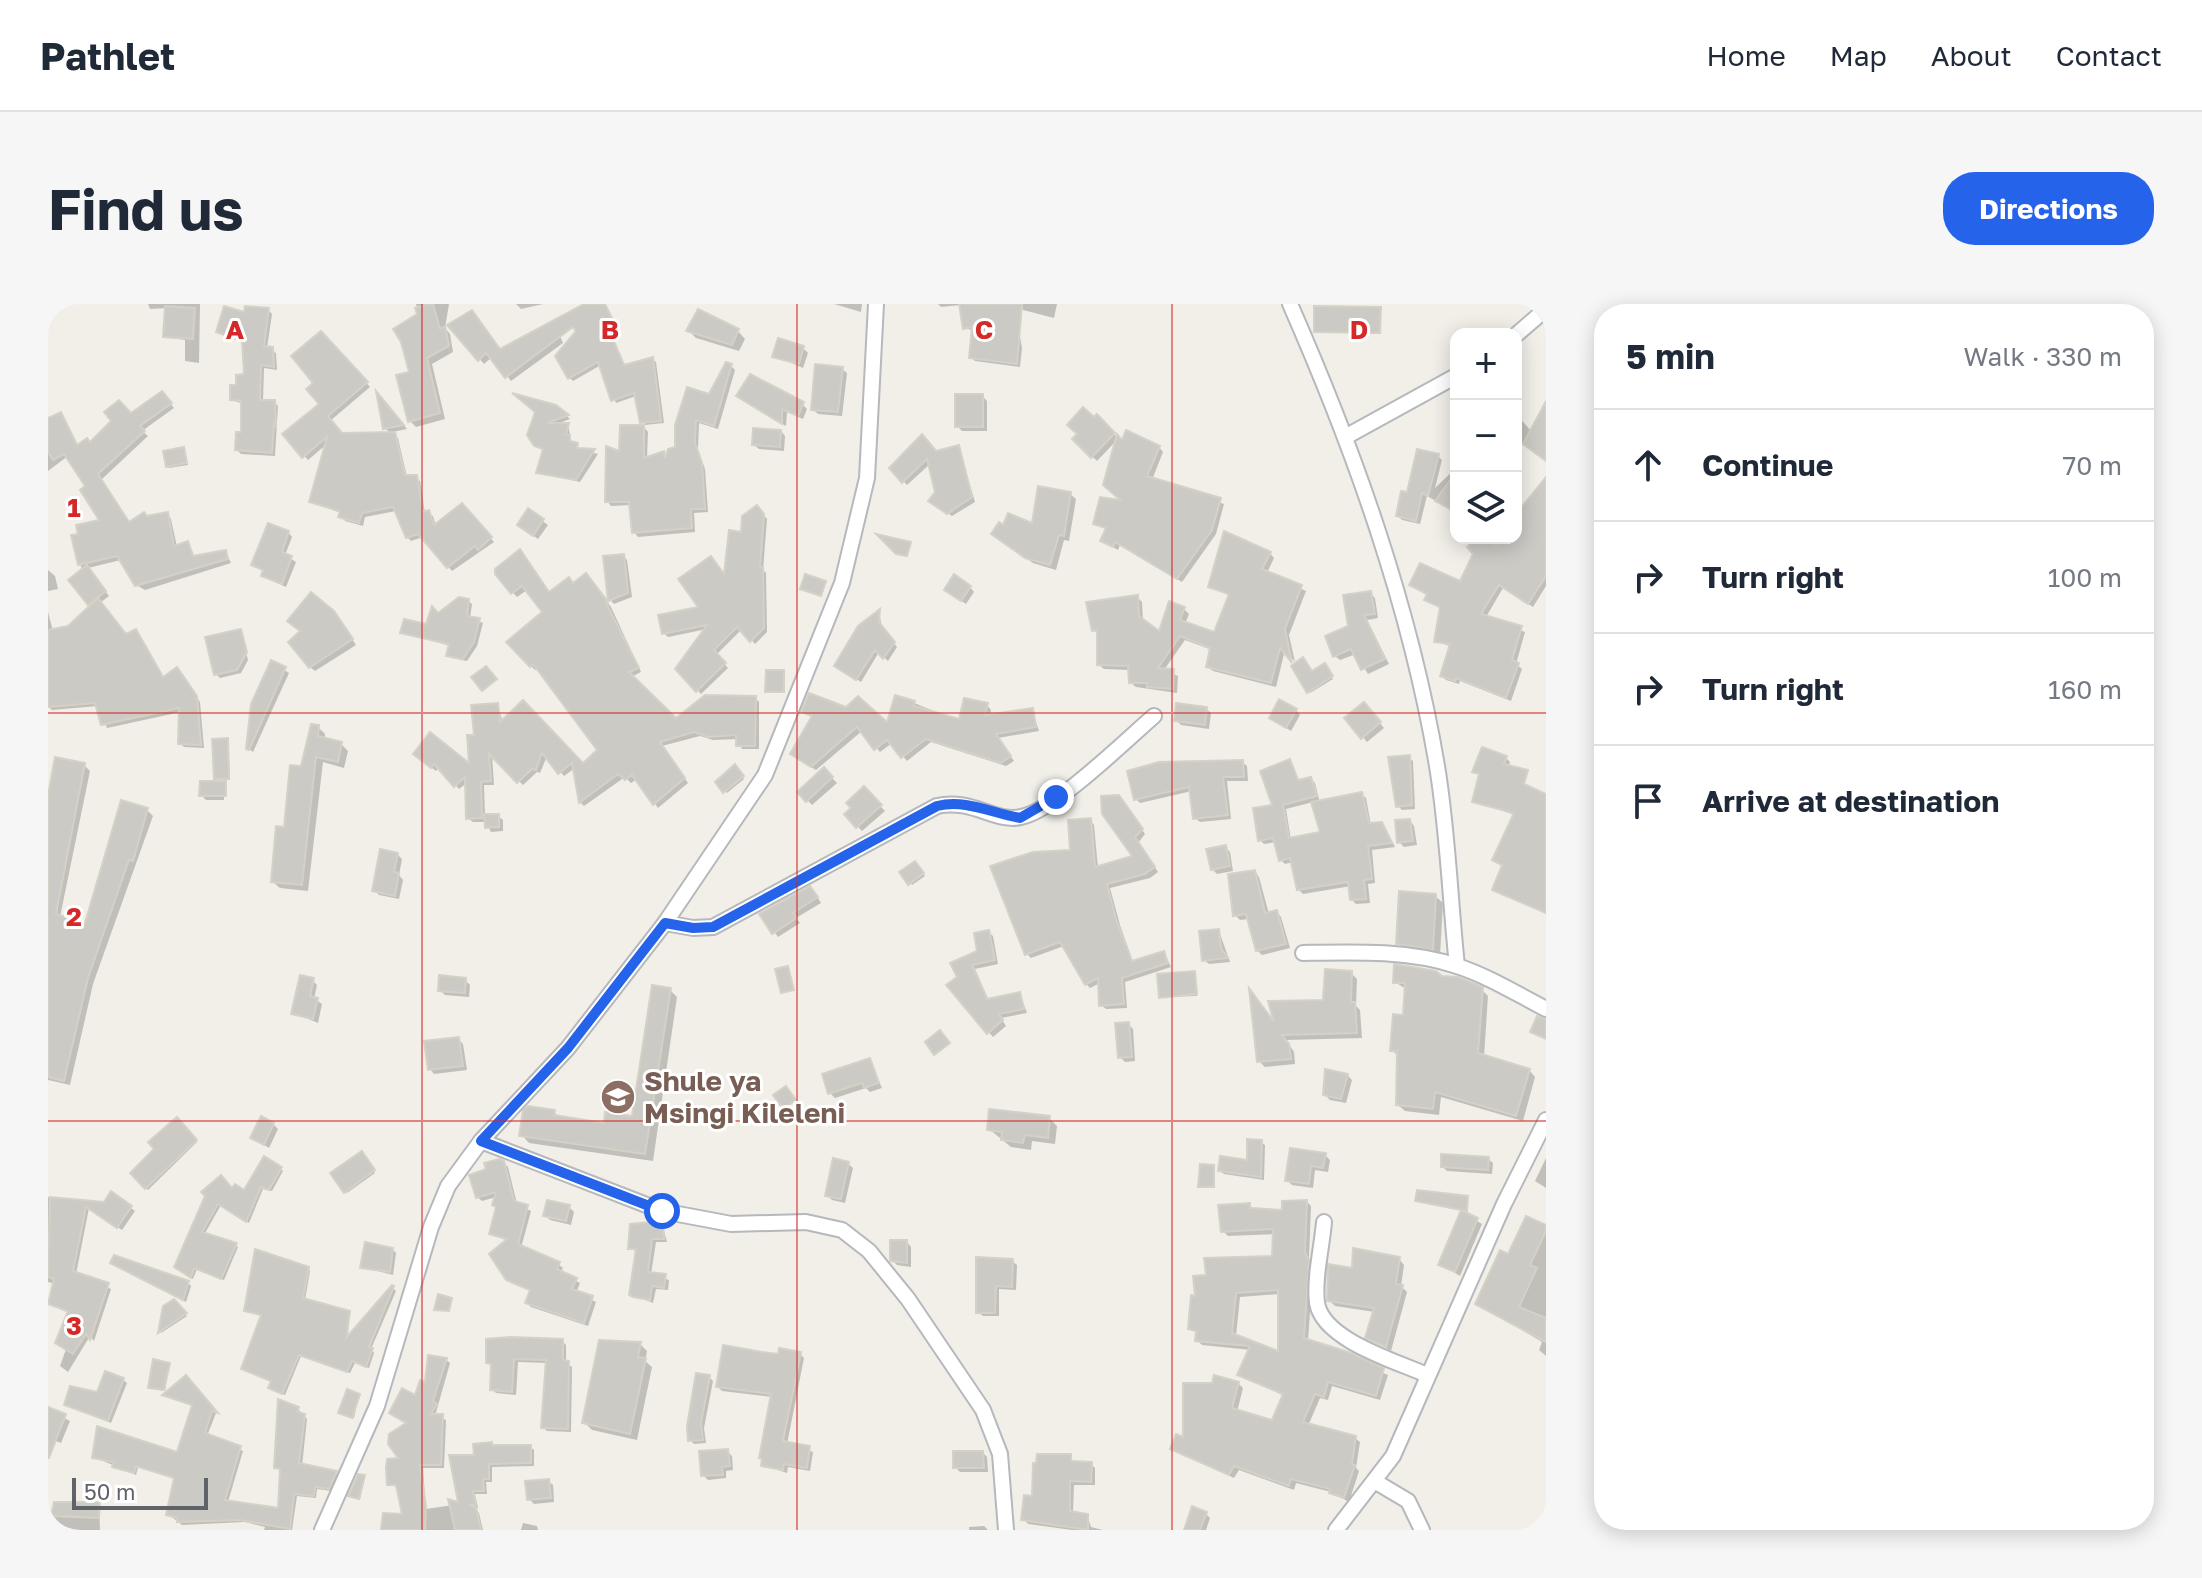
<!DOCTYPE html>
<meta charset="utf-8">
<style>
:root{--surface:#fff;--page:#f6f6f7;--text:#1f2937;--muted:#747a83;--line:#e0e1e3;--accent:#2563eb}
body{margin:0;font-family:"Golos Text",sans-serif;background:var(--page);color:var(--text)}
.controls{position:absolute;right:24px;top:24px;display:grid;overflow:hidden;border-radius:16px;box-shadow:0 4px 20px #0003}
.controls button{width:72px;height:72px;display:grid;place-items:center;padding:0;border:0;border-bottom:2px solid var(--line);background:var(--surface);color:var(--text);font:40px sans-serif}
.scale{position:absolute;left:24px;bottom:20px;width:136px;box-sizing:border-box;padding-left:8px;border:4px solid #5f6368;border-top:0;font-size:22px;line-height:28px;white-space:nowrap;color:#5f6368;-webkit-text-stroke:6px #fff;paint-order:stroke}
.stop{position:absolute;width:24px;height:24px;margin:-18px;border:6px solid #2563eb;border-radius:50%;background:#fff}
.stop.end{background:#2563eb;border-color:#fff;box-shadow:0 2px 8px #0008}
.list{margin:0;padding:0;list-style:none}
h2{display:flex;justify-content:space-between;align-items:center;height:104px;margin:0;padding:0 32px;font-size:34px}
h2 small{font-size:26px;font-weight:400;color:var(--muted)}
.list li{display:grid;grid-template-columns:52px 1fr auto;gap:24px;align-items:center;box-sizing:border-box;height:112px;padding:0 32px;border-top:2px solid var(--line)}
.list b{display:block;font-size:30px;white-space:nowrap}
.list em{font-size:26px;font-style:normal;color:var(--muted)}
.icon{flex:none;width:44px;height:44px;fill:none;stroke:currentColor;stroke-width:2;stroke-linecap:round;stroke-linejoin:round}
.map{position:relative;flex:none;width:1498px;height:1226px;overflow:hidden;border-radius:32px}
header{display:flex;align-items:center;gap:48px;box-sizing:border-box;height:112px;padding:0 40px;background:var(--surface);border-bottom:2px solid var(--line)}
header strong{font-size:38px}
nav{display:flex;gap:44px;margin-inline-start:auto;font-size:28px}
.intro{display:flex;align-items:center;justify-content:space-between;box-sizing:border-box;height:192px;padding:0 48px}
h1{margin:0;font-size:56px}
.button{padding:20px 36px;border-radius:32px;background:var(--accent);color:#fff;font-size:28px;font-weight:700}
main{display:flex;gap:48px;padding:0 48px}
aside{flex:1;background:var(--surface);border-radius:32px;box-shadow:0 4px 20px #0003}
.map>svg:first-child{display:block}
.shadow{fill:#0003;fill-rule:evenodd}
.building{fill:#cccac5;stroke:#d6d1c6;stroke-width:2;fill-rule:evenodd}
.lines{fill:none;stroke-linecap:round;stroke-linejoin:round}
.street-casing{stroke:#b5b8bc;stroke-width:18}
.street{stroke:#fff;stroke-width:14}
.route{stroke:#2563eb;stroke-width:10}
.grid{fill:none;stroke:#d62828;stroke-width:2;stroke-opacity:0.55}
.labels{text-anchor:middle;stroke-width:6;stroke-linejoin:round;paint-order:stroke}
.education-label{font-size:28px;font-weight:bold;fill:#785e54;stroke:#fff;text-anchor:start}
.grid-label{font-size:26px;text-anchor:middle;font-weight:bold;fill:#d62828;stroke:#fff;stroke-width:6;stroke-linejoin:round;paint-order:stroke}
</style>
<header>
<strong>Pathlet</strong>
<nav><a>Home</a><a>Map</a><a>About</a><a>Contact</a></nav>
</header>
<div class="intro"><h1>Find us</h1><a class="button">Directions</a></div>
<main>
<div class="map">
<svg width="1498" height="1226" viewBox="0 0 1498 1226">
<rect width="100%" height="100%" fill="#f1efe8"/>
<g class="shadow">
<path d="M100,0H152L151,59L137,57V36L117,33L119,4L102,5Z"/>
<path d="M368,0H401L397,24L402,30L405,48L384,60L397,115L368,123L362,117L371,10Z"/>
<path d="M468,0H495L473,5Z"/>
<path d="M542,0H557L568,22L561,25L577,62L604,55L608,58L616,119L597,121L588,92L568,99L553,61L525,77L522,74L508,50L527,45L528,30L520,11Z"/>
<path d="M786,0H814L813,8Z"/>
<path d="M890,0H966L974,44L972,63L927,57L923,53L926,27L917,24L913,1L893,3Z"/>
<path d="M974,0H1009L1006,14L975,6Z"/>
<path d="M1332,5L1333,30L1268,27Z"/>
<path d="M220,6L224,10L219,44L228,49L229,66L216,64L215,98H226L230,102L227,152L193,150L189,146L195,130V100L184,96L198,72L197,39L170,27L198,10Z"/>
<path d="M402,21L453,47L466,37L470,41L509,25L515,39L463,77L444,53L436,60Z"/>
<path d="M641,27H690L697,35L691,47L648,34Z"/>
<path d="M272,30L322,83L282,117L294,131L343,130L337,124L331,93L359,125L344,128L350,134L359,173L372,177L377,209L385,212L388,222L413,201L446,238L404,267L375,233L363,237L359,233L348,207L317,213L315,222L297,217L293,209L263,198L279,140L260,156L237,130L274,101L268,79Z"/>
<path d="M755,44L760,49L755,64L727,52Z"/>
<path d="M683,62L687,66L670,125L651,119L650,145L657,165L660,208L646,209L647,228L590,233L586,228L583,201L563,202L559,197L573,150L596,123L600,128L599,155L616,149L620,153Z"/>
<path d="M794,65L799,69L794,112L770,110L765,105Z"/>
<path d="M934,92L939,97V127H914L909,122Z"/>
<path d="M118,94L126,104L94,127L100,132L53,176L82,220L119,210L123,215L129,243L140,239L147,253L178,248L183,259L97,286L88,281L73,256L40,264L61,292L52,299L78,332H92L116,375L132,370L152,398L156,444L136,443L132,439L133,408L59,424L50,402L4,406L0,402V308L5,327L21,324L44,302L25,233L55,217L39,183L20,152L0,167V116L13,110L30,143L42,140L83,112Z"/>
<path d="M695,96L754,100L759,105L755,115L739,108L738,122Z"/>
<path d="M507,102L522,115L506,121H520L524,140L533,146L550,150L532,178L491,169L496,146L488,140Z"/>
<path d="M1498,102V156L1472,137L1468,140V110L1484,128Z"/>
<path d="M1049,113L1075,139L1111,143L1115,148L1104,176L1176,200L1168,230L1134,278L1072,241L1070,246L1054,237L1059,226L1047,219L1077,199L1069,136L1049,157L1027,135Z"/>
<path d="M733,127L737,132L736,147L711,145L706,141Z"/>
<path d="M911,144L927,198L904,212L887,201L889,188L882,160L859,181L843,164Z"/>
<path d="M135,145L140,161L121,164L120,162Z"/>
<path d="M1390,152L1394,156L1387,184L1408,164V208L1379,192L1372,220L1354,216L1350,212L1360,190Z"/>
<path d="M1498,177V282L1485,303L1455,284L1438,313L1477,328L1468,360L1474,365L1463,397L1412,377L1411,380L1398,376L1394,372L1404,343L1388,337L1394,304L1383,299L1379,295L1380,291L1364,281L1413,280L1428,250L1430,234H1468V213Z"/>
<path d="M1022,190L1028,195L1021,237L1016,236L1008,266L985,259L952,235L956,223L986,222Z"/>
<path d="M481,207L500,221L490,235L476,225Z"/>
<path d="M712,207L719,215L715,266L718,269L719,328L707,340L694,325L668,351L680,364L653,390L630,365L659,325L620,333L616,329L653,305L677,273L694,231Z"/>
<path d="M240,228L244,233L237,251L248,258L238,283L220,275L217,268L206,261Z"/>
<path d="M1222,249L1226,254L1219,269L1258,287L1241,331L1247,358L1237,346L1228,383L1165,367L1160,363L1164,346L1137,336L1116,366L1130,372L1129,389L1088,383L1083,379L1082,366L1056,365L1051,361V332L1046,326L1089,293L1094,298L1095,318L1112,330L1136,305L1141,310L1137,320L1167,331L1182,292L1162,282Z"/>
<path d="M575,252L579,256L584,293L566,300L562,296L558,254Z"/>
<path d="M0,266L7,272L10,285L0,287Z"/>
<path d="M449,270L502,290L542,276L563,303L593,368L583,373L627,417L707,394L711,398V445H694L690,435L665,436L652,432L614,442L640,479L610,504L589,475L583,479L577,473L536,502L532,498L527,464L516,472L499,452L492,469L489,468L475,481L444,450L446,481H436L437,512H450L455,516V527L443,528L438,518H425L420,514L419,479L411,485L391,463L388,467L371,454L423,463L428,433L449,401L455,418L535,462L552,446L490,364L487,366L461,338L497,308L479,286L469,293Z"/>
<path d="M922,283L926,288L918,300L903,290Z"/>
<path d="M1322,289L1327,294L1330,314L1319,316L1341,360L1320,370L1308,350L1292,356L1287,352Z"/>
<path d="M420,297L424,300L422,314L435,319L429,342L419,357L404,354L400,351L402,342L355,328L379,323L390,311Z"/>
<path d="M831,308L834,324L849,343L840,357L831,348L813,378L792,365Z"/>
<path d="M290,314L308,341L267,367L262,363Z"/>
<path d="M193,327L200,356L193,369L172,374L168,370Z"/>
<path d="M224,359L241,369L205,448L200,444Z"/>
<path d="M1278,363L1285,375L1262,389L1264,369Z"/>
<path d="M866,399L913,418L939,401L943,406L942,413L984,406L991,427L950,434L966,457L958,462L883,438L859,457L844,439L832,448L814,427L768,466L748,454L765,414L755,408L840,422Z"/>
<path d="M1158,405L1163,409L1161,425L1133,421L1128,416Z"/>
<path d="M1248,406L1252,411L1243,427L1223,414Z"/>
<path d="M1321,406L1336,424L1319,438L1315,433Z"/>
<path d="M270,423L277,430V436L293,440L300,447L296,464L275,458L260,587L232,584L225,578L254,464Z"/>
<path d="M180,436L182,476H174L179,481H176V496H158L153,491L173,479L168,474Z"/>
<path d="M1361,454L1365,457L1367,505L1354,506L1350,502Z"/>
<path d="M1458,454L1462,458L1458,469H1448L1498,493V610L1446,585L1456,563L1446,556L1467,511L1426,497Z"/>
<path d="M1242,457L1252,478L1263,475L1267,479L1272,499L1313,490L1318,494L1323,521L1333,520L1338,525L1347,543L1324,546L1327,579L1320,580L1322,599L1308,600L1304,596L1303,582L1255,590L1250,585L1245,558L1237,560L1233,556L1228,538L1216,540L1212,536ZM1265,498L1274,529L1243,536L1238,505Z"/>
<path d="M1194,458L1199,462L1200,477H1179L1183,515L1152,518L1147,514L1144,487L1092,499L1088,495Z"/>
<path d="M36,461L42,467L12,613L38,622L99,506L105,512L45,680L22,781L0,776V501Z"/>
<path d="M687,463L696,475L679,489L670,478Z"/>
<path d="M776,466L789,479L764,501L752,488Z"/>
<path d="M816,485L837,507L814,527L799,511Z"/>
<path d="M1075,498L1097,530L1090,539L1110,568L1102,574L1062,584L1072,621L1085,658L1116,649L1123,663L1077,678L1079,704L1058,705L1053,701L1052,679L1042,684L1038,680L1016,642L983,654L979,650L1042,516L1046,521L1050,564L1087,553Z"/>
<path d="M1362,517L1366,522L1369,541L1356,543L1351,538Z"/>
<path d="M1177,543L1182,548L1185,567L1169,570L1164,565Z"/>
<path d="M349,550L354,555L351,571L355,576L351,595L331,591L326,586Z"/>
<path d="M867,559L877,572L864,581L854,569Z"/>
<path d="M1207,568L1211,573L1221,610L1229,608L1233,613L1242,644L1214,651L1209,646L1201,615L1192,616L1187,611Z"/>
<path d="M767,589L773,599L748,614L752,619L730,633L714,610Z"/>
<path d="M1387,592L1395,599L1392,652L1357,647L1350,639Z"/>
<path d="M1171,627L1182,658L1161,660L1156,656Z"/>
<path d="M940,628L945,632L950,660L927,665L941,697L972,690L979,709L953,714L958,722L945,733L901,681L932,648Z"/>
<path d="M1146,669L1149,692L1113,693Z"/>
<path d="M1303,669L1309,675L1308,702L1312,706L1314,734L1238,736L1246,748L1247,760L1217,763L1211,757L1229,723L1277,698Z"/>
<path d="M1394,674L1433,685L1440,692L1436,753L1481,766L1487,773L1475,817L1393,793L1391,811L1357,807L1350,801L1351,753L1344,746L1357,713L1358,685L1347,678Z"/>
<path d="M264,676L269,681L266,695L274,700L270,719L246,709Z"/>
<path d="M417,676L422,681L421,693L397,691L392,686Z"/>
<path d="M622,686L629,693L605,857L481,839L474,831L506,808L512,814L557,821L586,814Z"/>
<path d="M1080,720L1085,725L1087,757L1077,758L1072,753Z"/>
<path d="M410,735L415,740L419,766L386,770L382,765Z"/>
<path d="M822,757L834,784L822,788L818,784L787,794L782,789Z"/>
<path d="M1299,771L1304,776L1298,799L1282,796L1277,791Z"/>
<path d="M1001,814L1009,822L1007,840L984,837L983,846L963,843L941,825Z"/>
<path d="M129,815L149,838L100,886L84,869L109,845Z"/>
<path d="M225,820L230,825L221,844L205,834Z"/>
<path d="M1213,838L1217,841L1216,876L1176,870L1172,867L1201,858Z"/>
<path d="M313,850L327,869L299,889L285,869Z"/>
<path d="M1277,851L1282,856L1280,868L1267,866L1265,884L1244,881L1239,876Z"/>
<path d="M1498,854V884L1487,877Z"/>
<path d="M1440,855L1445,859L1444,870L1399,867L1395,863Z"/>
<path d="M455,858L460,863L469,900L483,907L473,944L510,960L515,964L512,969L532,979L528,989L548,998L540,1022L483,1003L479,999L484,987L460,974V937L443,930L450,905L448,893L434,897L429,893Z"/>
<path d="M800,860L805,864L797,899L784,896L779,891Z"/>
<path d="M233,865L235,867L224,887L215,885L201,919L173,901L156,931L190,943L176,976L149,965L145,975L131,965L159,892L197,889Z"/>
<path d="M64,890L87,907L74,926L41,904L28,970L63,985L46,1037L42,1032L20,1068L12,1062L27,1020L21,1009L0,1000V995L25,998L28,985L0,978V949L5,934L0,933V893L57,900Z"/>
<path d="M1420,894L1419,911L1434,920L1412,972L1392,960L1415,907L1371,898Z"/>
<path d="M1259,898L1263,902L1261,954L1265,964L1260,1037L1340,1071L1332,1096L1284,1082L1280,1096L1272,1094L1260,1122L1307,1134L1312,1138L1308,1164L1311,1167L1301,1198L1283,1188L1248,1179L1246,1186L1191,1166L1186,1174L1124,1145L1137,1136L1190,1079L1195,1084L1189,1108L1225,1119L1236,1092L1192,1070L1203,1046L1154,1041L1149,1036L1150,1029L1142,1024L1149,994L1160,973L1226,954L1227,930L1180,932L1175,927L1201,901L1206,906L1235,908ZM1232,990V1050L1188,1032L1192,993Z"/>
<path d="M521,903L526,908L523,921L502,916L498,912Z"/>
<path d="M614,920L619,938H608L603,970L621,976L620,986L608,985L605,999L583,990L589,948L582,944Z"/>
<path d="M1498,923V1052L1491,1046L1494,1038L1429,999L1461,953Z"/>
<path d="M859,938L863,943V963L849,961L844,956Z"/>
<path d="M344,945L348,949L345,971L314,963Z"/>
<path d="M1351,955L1356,961L1353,982L1359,988L1343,1047L1320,1033L1327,1008L1287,1002L1281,996L1305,966Z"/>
<path d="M964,957L969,961L968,986L951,985V1012H935L930,1008Z"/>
<path d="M68,962L140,979L143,982L138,998Z"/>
<path d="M260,965L262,967L257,996L301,1008L300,1034L344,983L348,987L323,1045L326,1049L321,1064L307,1059L302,1069L253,1052L237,1091L225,1086V1078L195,1065L215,1012L199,1007Z"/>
<path d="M125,997L139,1012L113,1029L116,1004Z"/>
<path d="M514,1037L518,1041V1059L524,1063L523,1128L499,1127L495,1123L500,1059L470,1058L468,1091L448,1089L444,1085V1062L440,1058Z"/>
<path d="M592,1040L599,1047L597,1057L604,1063L589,1136L544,1126L536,1118Z"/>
<path d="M714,1050H752L756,1054L739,1140L765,1148L762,1167L740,1163L739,1169L715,1161L724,1093L674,1087L670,1083Z"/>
<path d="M398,1056L402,1059L387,1112L398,1116L396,1164H375L378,1205L412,1200L428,1153L482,1143L486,1146V1162L444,1163V1178H438L439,1190H427L430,1204H426L431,1209L435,1226H335L357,1213L351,1184L341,1180L354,1156L360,1120L344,1109L368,1094Z"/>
<path d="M121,1061L117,1087L104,1085L102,1083Z"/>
<path d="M661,1073L665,1077L656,1124L658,1139L646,1140L642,1136Z"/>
<path d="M138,1074L168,1109L159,1132L195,1147L180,1198L232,1207L234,1167L228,1163L250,1105L259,1115L254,1162L291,1171L284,1187L269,1185L268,1194L249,1192L244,1226H216L217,1223L197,1218L134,1221L120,1210L128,1175L90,1163L88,1171L46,1153L131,1150L146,1102L117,1092Z"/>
<path d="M75,1076L79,1079L63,1119L18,1100L50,1091Z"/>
<path d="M311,1091L306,1114L294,1110Z"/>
<path d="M0,1106L22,1117L13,1139L0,1134Z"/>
<path d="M679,1147L684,1152L685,1166L678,1167V1174L660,1176L655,1171Z"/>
<path d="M935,1149L939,1153L940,1168H912L907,1163Z"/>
<path d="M1022,1152L1026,1159L1043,1160L1047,1164V1181H1026L1025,1209L1039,1211L1043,1223L1055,1226H1024L980,1220L976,1215L986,1194Z"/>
<path d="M317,1173L312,1195L304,1193Z"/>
<path d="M500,1177L505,1181L506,1198L486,1200L481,1195Z"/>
<path d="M10,1200H51L52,1226H0V1203L8,1213Z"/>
<path d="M1158,1210L1162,1214L1158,1226H1138Z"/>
<path d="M475,1219L489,1222L490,1226H473Z"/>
<path d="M936,1222L940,1226H921V1223Z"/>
</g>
<g class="building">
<path d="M381,0H385L392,25L397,22L401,42L379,54L392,109L360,118L348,71L361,68L353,38L345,25L369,10L367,4Z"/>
<path d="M536,0H557L566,18L559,21L576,61L605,53L613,117L592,119L586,89L563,97L550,58L520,75L507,52L528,27L525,23L457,74L438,49L430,57L399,21L424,6L452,45Z"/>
<path d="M911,0H974L969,60L921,54L924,23L915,25Z"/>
<path d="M117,2L147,4L145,35L115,33Z"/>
<path d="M176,2L196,8L197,2L221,4L216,42L225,43L226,63L213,61L212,96H227L228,123L226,120L224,149L187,146L188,128H193V97L182,96V81H188V71L196,70L194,37L168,28Z"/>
<path d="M1266,2L1333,3L1332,29L1266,28Z"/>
<path d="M650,5L691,25L684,41L638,27Z"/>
<path d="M273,27L320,78L280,112L294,129L347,128L357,171H369L375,208L381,206L386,221L414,199L444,233L430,246L427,242L399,264L370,230L358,234L345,203L314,209L311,219L290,213L292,207L261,198L279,133L254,154L234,130L271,100L258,85L265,79L243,52Z"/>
<path d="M730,34L756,42L751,60L724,53Z"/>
<path d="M678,58L684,60L666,122L648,116L647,139L654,159L657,205H643L644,224L584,229L581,198H557L558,142L571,147L572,121H596V154L616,147L617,154L620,145L627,143V121L639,83L661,90Z"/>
<path d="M767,60L795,63L790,108L763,106Z"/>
<path d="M702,70L756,98L750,112L734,105V120L688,92Z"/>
<path d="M114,87L124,99L92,122L97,127L50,170L81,218L96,208L99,212L120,208L126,242L140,237L145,252L178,246L180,255L87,282L69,252L30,261L23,231L30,230L28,221L51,216L32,186L37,182L16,150L5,156L0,148V114L13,108L29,141L39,134L42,138L63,117L56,108L71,96L83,109Z"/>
<path d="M328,87L356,121L335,125Z"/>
<path d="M464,89L508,101L521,111L499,119H521L518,130L522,131V137L530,139L529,144L547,145L528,176L488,169L495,145L486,142L479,131L487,108Z"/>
<rect x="907" y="90" width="28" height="33"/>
<path d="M1498,97V157L1475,140Z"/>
<path d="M1035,103L1046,113L1049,110L1067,129L1043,154L1024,135L1029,130L1019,121Z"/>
<path d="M705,124L733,126L732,143L704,141Z"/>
<path d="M1078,126L1112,142L1099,172L1173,194L1164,226L1129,275L1067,238L1065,243L1052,237L1058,224L1045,220L1052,193L1072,196L1055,181L1069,130L1074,136Z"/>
<path d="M874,130L888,147L911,141L924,193L899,210L880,197L887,188L879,155L854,179L841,164Z"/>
<path d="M136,143L139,159L118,163L115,147Z"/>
<path d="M1369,145L1391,150L1380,192L1374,189L1368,217L1348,212L1353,187L1359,188Z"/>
<path d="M1408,168V208L1387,197Z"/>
<path d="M1498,173V272L1480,300L1451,281L1433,310L1474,322L1464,356L1471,359L1458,394L1408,374L1407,377L1392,372L1402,340L1386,338L1392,303L1376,296L1379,290L1361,281L1372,259L1412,277L1425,250L1419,243L1428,234H1441L1449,242L1456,234H1468V210Z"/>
<path d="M990,182L1023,188L1016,232L1011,231L1002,261L977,254L943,230L951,218L955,221L960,209L984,219Z"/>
<path d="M709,201L716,210L712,263H715L716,324L702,338L689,323L666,346L678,359L648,388L627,365L659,321L614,330L610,311L650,303L630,275L663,252L676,270L681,226L693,228L694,212Z"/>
<path d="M480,204L496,215L485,232L469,221Z"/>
<path d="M220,219L241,227L234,248L244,252L234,280L213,272L215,266L203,261Z"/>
<path d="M1176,227L1223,248L1214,265L1254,281L1237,325L1244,359L1232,344L1223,379L1158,363L1162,344L1132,332L1110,364L1126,365L1125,385L1099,383V379H1081L1080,362L1049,361V326L1044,327L1038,298L1090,291L1091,312L1111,327L1121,297L1137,303L1132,316L1166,328L1181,290L1160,283Z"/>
<path d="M828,230L863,238L859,252L848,250Z"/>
<path d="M472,245L501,288L521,273L525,279L538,269L560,298L558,299L591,364L581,368L628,414L657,391L708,392L707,442H688V431L660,433L646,428L612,438L637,474L605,501L584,471L577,476L570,470L531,499L524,459L510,470L494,449L488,466L484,465L469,479L441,450L443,477L433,478L434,514L418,515L417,473L406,483L386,460L383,464L365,450L382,428L421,459L419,431H426L423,401L450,399L452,418L475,396L535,459L549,446L485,360L482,363L458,338L494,308L474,282L463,290L447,270V265Z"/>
<path d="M576,250L580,289L560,297L555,252Z"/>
<path d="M39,261L58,287L40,301L20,276Z"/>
<path d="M757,270L778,277L773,292L752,285Z"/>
<path d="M906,270L923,282L913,297L896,286Z"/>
<path d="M1323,287L1327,310L1316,311L1337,355L1313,366L1303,345L1285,353L1277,332L1300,322L1295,291Z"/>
<path d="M263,288L286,307L305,335L261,364L240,338L252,327L239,317Z"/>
<path d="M411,293L421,295L419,312L432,314L426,338L415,355L398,352L401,340L352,329L356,315L378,320L384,302L390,309Z"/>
<path d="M50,294L78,330L88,325L115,373L129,363L149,392L153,441L130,440L131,404L53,421L47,399L0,403V326L20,322Z"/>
<path d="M832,305L831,318L847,338L835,355L827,346L808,376L786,362L810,322Z"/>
<path d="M193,325L199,348L189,366L166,371L157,333Z"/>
<path d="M1255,353L1264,367L1277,359L1285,372L1259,389L1243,362Z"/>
<path d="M223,356L238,363L201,446L198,445L203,400Z"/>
<path d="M438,362L449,375L434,387L423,373Z"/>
<path d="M718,366H736V388H717Z"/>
<path d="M761,389L798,403L810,392L839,418L847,391L867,397L866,402L911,415L916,394L940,399L937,411L985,404L988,423L948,430L963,452L953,459L878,435L853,454L839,436L826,446L809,423L763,463L742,450L764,412L753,408Z"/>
<path d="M1231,395L1249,405L1238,424L1221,414Z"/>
<path d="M1316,398L1333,418L1313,435L1296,414Z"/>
<path d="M1128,399L1159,403L1157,421L1126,417Z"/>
<path d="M263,420L271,421L270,432L294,438L290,458L268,453L254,581L223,578L228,522L236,523L242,461L253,462Z"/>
<path d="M180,434L181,475H166L164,435Z"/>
<path d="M1434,443L1459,452L1456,460L1480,466L1476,480L1498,490V609L1444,586L1454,561L1444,556L1466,509L1424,498L1431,470L1424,468Z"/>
<path d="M1362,451L1364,501L1348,503L1340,453Z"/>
<path d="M7,453L37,459L8,610L37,619L73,496L100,504L85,557L81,556L40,674L16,777L0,773V491Z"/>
<path d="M1242,455L1250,476L1263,473L1269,492L1235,501L1241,534L1272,528L1263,498L1314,488L1321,519L1334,518L1344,539L1320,542L1324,575L1316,576L1318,595L1302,596L1300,578L1249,586L1242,554L1231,557L1225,534L1210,537L1205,504L1224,501L1212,467Z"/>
<path d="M1195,456L1196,473H1175L1180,511L1145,515L1141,483L1086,496L1079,467L1111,458Z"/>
<path d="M687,460L696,472L675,489L667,478Z"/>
<path d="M776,463L785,473L758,498L749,488Z"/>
<path d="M152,477H178V492H151Z"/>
<path d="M816,482L834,501L808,524L796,510L803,504L798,499Z"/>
<path d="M1071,491L1095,525L1087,533L1107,563L1097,570L1059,580L1068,615L1084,657L1116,647L1120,659L1074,674L1076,700L1051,702L1050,674L1037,681L1012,638L977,651L942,562L985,548L1022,546L1020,516L1043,514L1047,563L1084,552L1054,510L1053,492Z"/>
<path d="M436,510H451V523L437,524Z"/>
<path d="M1362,515L1365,537L1349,539L1347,516Z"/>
<path d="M1178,541L1182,562L1163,566L1158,545Z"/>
<path d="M332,545L350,549L346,568L351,569L347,592L324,587Z"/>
<path d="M867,557L876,569L860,581L851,568Z"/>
<path d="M1207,566L1217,609L1229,606L1238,640L1208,647L1198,610L1185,612L1180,570Z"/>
<path d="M762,582L770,593L745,609L749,614L724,630L711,610Z"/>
<path d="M1351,587L1388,590L1385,646L1348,640Z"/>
<path d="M1171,625L1173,644L1180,654L1154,657L1151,627Z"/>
<path d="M941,626L947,656L924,661L939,695L972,688L976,705L951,710L955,716L939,730L898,681L909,673L902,659L929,647L926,629Z"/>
<path d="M1346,660L1388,667L1394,672L1410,673L1435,683L1430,749L1482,765L1468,812L1387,788L1385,805L1348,801L1349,747H1342L1345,710L1355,711L1357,679H1345Z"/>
<path d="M740,662L746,686L733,689L727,665Z"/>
<path d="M1277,665L1304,667L1303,698H1307L1309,729L1234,731L1241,740L1243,755L1209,758L1201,684L1226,718L1220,697L1275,696Z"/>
<path d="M1147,667L1149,690L1111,694L1109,670Z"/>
<path d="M252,671L266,674L262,692L270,694L265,715L243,710Z"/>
<path d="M391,671L418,674L417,689L390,687Z"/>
<path d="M604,681L623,684L597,850L471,832L475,806L480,802L507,806L506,811L556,819L557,808L584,812Z"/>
<path d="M1489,712L1498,715V735L1482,728Z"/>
<path d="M1081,718L1084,753L1070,754L1067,719Z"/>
<path d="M892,726L902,739L886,751L877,738Z"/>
<path d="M411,733L415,762L380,766L376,737Z"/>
<path d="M822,754L831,779L816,784L814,779L780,790L774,770Z"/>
<path d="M1277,765L1300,770L1293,795L1275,791Z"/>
<path d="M738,782L748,796L735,805L725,791Z"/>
<path d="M941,805L1002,812L1000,834L977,831L975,839L953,836L954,828L939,826Z"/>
<path d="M213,812L226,819L216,841L202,834Z"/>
<path d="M129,813L149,836L97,885L82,869L106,845L100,838Z"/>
<path d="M1199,835L1214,836L1213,873L1170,867L1172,852L1199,856Z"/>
<path d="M1242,844L1278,849L1275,864L1263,862L1261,880L1237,877Z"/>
<path d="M314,847L327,866L296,889L282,869Z"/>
<path d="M1393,850L1441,853L1440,866L1393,863Z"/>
<path d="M216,852L234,863L221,886L213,883L198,918L170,900L154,928L189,939L173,975L146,964L143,974L126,963L157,892L153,888L173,871L184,884L187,880L196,886Z"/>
<path d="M785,854L801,858L793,895L777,892Z"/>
<path d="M451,855L456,857L466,897L480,901L470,940L512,958L509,965L529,974L524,985L545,992L536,1019L477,999L482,986L458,976L441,950L459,935L441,930L448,903L444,901L448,888L428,894L421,871L438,865L436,859Z"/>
<path d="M1152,860L1166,861V883H1150Z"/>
<path d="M1369,886L1420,892L1419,907L1367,897Z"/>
<path d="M63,887L84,902L69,924L38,903L25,967L61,979L42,1036L38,1030L25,1050L7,1039L20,1007L0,1000L6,975L0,973L2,893L56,898Z"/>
<path d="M499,896L522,901L518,917L495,912Z"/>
<path d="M1259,896L1257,948L1261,957L1256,1034L1303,1049L1336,1064L1328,1092L1280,1078L1276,1093L1267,1090L1255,1118L1308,1132L1304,1160L1307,1161L1296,1194L1281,1189L1282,1185L1243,1175L1241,1182L1186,1162L1181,1171L1122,1145L1128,1130L1135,1133V1079H1164L1166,1071L1191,1078L1184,1104L1224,1116L1235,1090L1189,1071L1202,1042L1147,1037L1148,1027L1140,1025L1143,991L1147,992L1145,972L1158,971L1156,954L1224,952L1225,925L1173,928L1170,901L1202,899V904L1234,906V897ZM1230,986V1047L1184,1029L1188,989Z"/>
<path d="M1413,906L1430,914L1407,968L1390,961Z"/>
<path d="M1478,912L1498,921V927L1482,961L1489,964L1471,1003L1498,1014V1038L1427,1000L1452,946L1460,950Z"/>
<path d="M615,917L616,935H604L600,968L618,970L616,984L604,982L602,996L585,993L581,991L588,945H580L582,920Z"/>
<path d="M842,936H859V959L842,957Z"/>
<path d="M317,938L345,944L342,968L312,964Z"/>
<path d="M1305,944L1352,953L1348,980L1355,981L1338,1043L1317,1034L1326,1004L1279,997L1280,960L1304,964Z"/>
<path d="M207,945L261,963L255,994L302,1007L298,1034L344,981L346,982L321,1043L325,1044L318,1063L304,1057L299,1068L251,1051L234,1090L220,1084L223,1077L193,1065L213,1011L196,1007Z"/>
<path d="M66,951L141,977L135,996L62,959Z"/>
<path d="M928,953L965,955L964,983L948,982L947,1009H928Z"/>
<path d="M390,990L404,994L401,1007L386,1006Z"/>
<path d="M126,995L139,1009L110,1029L115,1002Z"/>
<path d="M463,1033L515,1035V1056L521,1057L520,1125L493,1124L498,1056L466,1055L464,1088L442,1086L443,1060L438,1059V1035Z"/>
<path d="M551,1036L593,1038L590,1053L598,1054L582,1130L534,1119Z"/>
<path d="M675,1041L714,1048L730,1050L731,1044L753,1048L735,1137L762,1142L759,1164L736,1160L735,1166L713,1162L714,1155L711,1154L723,1090L668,1083Z"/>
<path d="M380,1051L399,1054L385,1097L389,1100L383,1110H395L393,1161H372L378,1203L377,1226H333L335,1209L354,1210L348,1181H339L338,1164L339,1155L350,1154L340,1140L341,1130L358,1119L341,1109L354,1084L367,1091L372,1076L377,1078Z"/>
<path d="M105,1055L122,1059L116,1086L100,1084Z"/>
<path d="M57,1067L76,1074L60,1117L16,1101L22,1082L49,1088Z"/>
<path d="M648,1069L662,1071L653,1119L655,1136L640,1137L639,1122Z"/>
<path d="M138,1071L170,1109L164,1107L157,1129L193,1142L177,1196L230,1204L232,1165L226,1164L230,1095L251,1103L249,1108L257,1110L251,1159L289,1167L281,1185L267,1183L266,1192L246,1190L242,1225L192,1216L129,1218V1214L118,1211L126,1174L88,1162L86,1169L64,1163L66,1158L44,1154L49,1122L129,1148L144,1101L114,1091Z"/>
<path d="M299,1085L312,1090L304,1114L290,1109Z"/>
<path d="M0,1103L18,1110L1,1154H0Z"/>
<path d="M444,1138V1141H483V1159L441,1160V1175H435L436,1187H425L428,1200L421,1201L428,1203L433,1226H407L400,1195L410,1198L401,1151H426L425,1140Z"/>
<path d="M680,1145L682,1162L674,1163L675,1171L653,1172L651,1147Z"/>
<path d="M905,1147H935L936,1164H905Z"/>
<path d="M989,1150H1023V1157L1044,1158L1043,1178L1022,1177V1207L1040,1210V1226L973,1216L976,1191L984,1192L985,1159H988Z"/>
<path d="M310,1170L317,1171L311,1195L300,1192Z"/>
<path d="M501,1175L503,1194L479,1196L477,1177Z"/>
<path d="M6,1198H52L51,1214L3,1212Z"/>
<path d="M1144,1202L1159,1208L1152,1226H1136Z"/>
</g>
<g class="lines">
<g class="street-casing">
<g id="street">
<path d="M1242,0C1307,148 1362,302 1389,462C1400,528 1402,596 1409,662"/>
<path d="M1468,31L1498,5"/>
<path d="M1299,132L1408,72"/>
<path d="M617,619L645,624L665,623L889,502C924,494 947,519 973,513C1007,506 1077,437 1106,412"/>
<path d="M1255,649C1306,648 1360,646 1409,662C1440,672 1469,690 1498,705"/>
<path d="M433,837L614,907L683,920L758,918L794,926L821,947L860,995L935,1106L952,1150L958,1226"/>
<path d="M1276,918C1274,943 1266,974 1269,999C1275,1036 1348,1057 1379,1071"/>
<path d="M1328,1178L1360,1197L1374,1226"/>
<path d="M274,1226L329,1102L383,923L400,882L433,837L520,744L617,619L717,471L794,279L819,174L828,0"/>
<path d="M1288,1226L1345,1152L1456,900L1498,816"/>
</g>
</g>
<use href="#street" class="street"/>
</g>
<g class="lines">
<path class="route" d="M614,907L433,837L520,744L617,619L645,624L665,623L889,502C918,495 943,509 972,514L1008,493"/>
</g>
<path class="grid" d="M374,0V1226M749,0V1226M1124,0V1226M0,409H1498M0,817H1498"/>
<defs>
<g id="school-disc" transform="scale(1.8)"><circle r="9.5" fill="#8d6e63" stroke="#fff"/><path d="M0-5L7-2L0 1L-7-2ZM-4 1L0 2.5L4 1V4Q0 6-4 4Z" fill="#fff"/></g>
</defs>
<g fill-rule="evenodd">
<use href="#school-disc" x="570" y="793"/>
</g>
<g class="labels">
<g class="education-label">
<text x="596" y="787">Shule ya<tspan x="596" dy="32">Msingi Kileleni</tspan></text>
</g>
</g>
<g class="grid-label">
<text x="187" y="35">A</text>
<text x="562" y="35">B</text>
<text x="936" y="35">C</text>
<text x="1311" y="35">D</text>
<text x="26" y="213">1</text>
<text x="26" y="622">2</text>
<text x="26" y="1031">3</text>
</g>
</svg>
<div class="controls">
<button>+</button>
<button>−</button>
<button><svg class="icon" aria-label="layers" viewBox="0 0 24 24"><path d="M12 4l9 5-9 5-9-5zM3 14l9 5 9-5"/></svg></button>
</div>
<div class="scale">50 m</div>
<div class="stop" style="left:614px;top:907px"></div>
<div class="stop end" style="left:1008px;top:493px"></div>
</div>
<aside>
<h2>5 min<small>Walk · 330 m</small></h2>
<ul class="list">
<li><svg class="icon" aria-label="ahead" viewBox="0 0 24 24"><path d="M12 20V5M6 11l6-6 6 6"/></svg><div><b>Continue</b></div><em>70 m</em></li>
<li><svg class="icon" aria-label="right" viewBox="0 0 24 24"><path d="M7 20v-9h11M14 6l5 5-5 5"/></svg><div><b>Turn right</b></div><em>100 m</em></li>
<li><svg class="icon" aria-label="right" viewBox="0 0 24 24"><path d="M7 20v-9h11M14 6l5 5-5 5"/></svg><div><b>Turn right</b></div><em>160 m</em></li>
<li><svg class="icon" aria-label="arrive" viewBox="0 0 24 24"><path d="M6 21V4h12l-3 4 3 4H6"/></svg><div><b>Arrive at destination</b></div></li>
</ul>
</aside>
</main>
